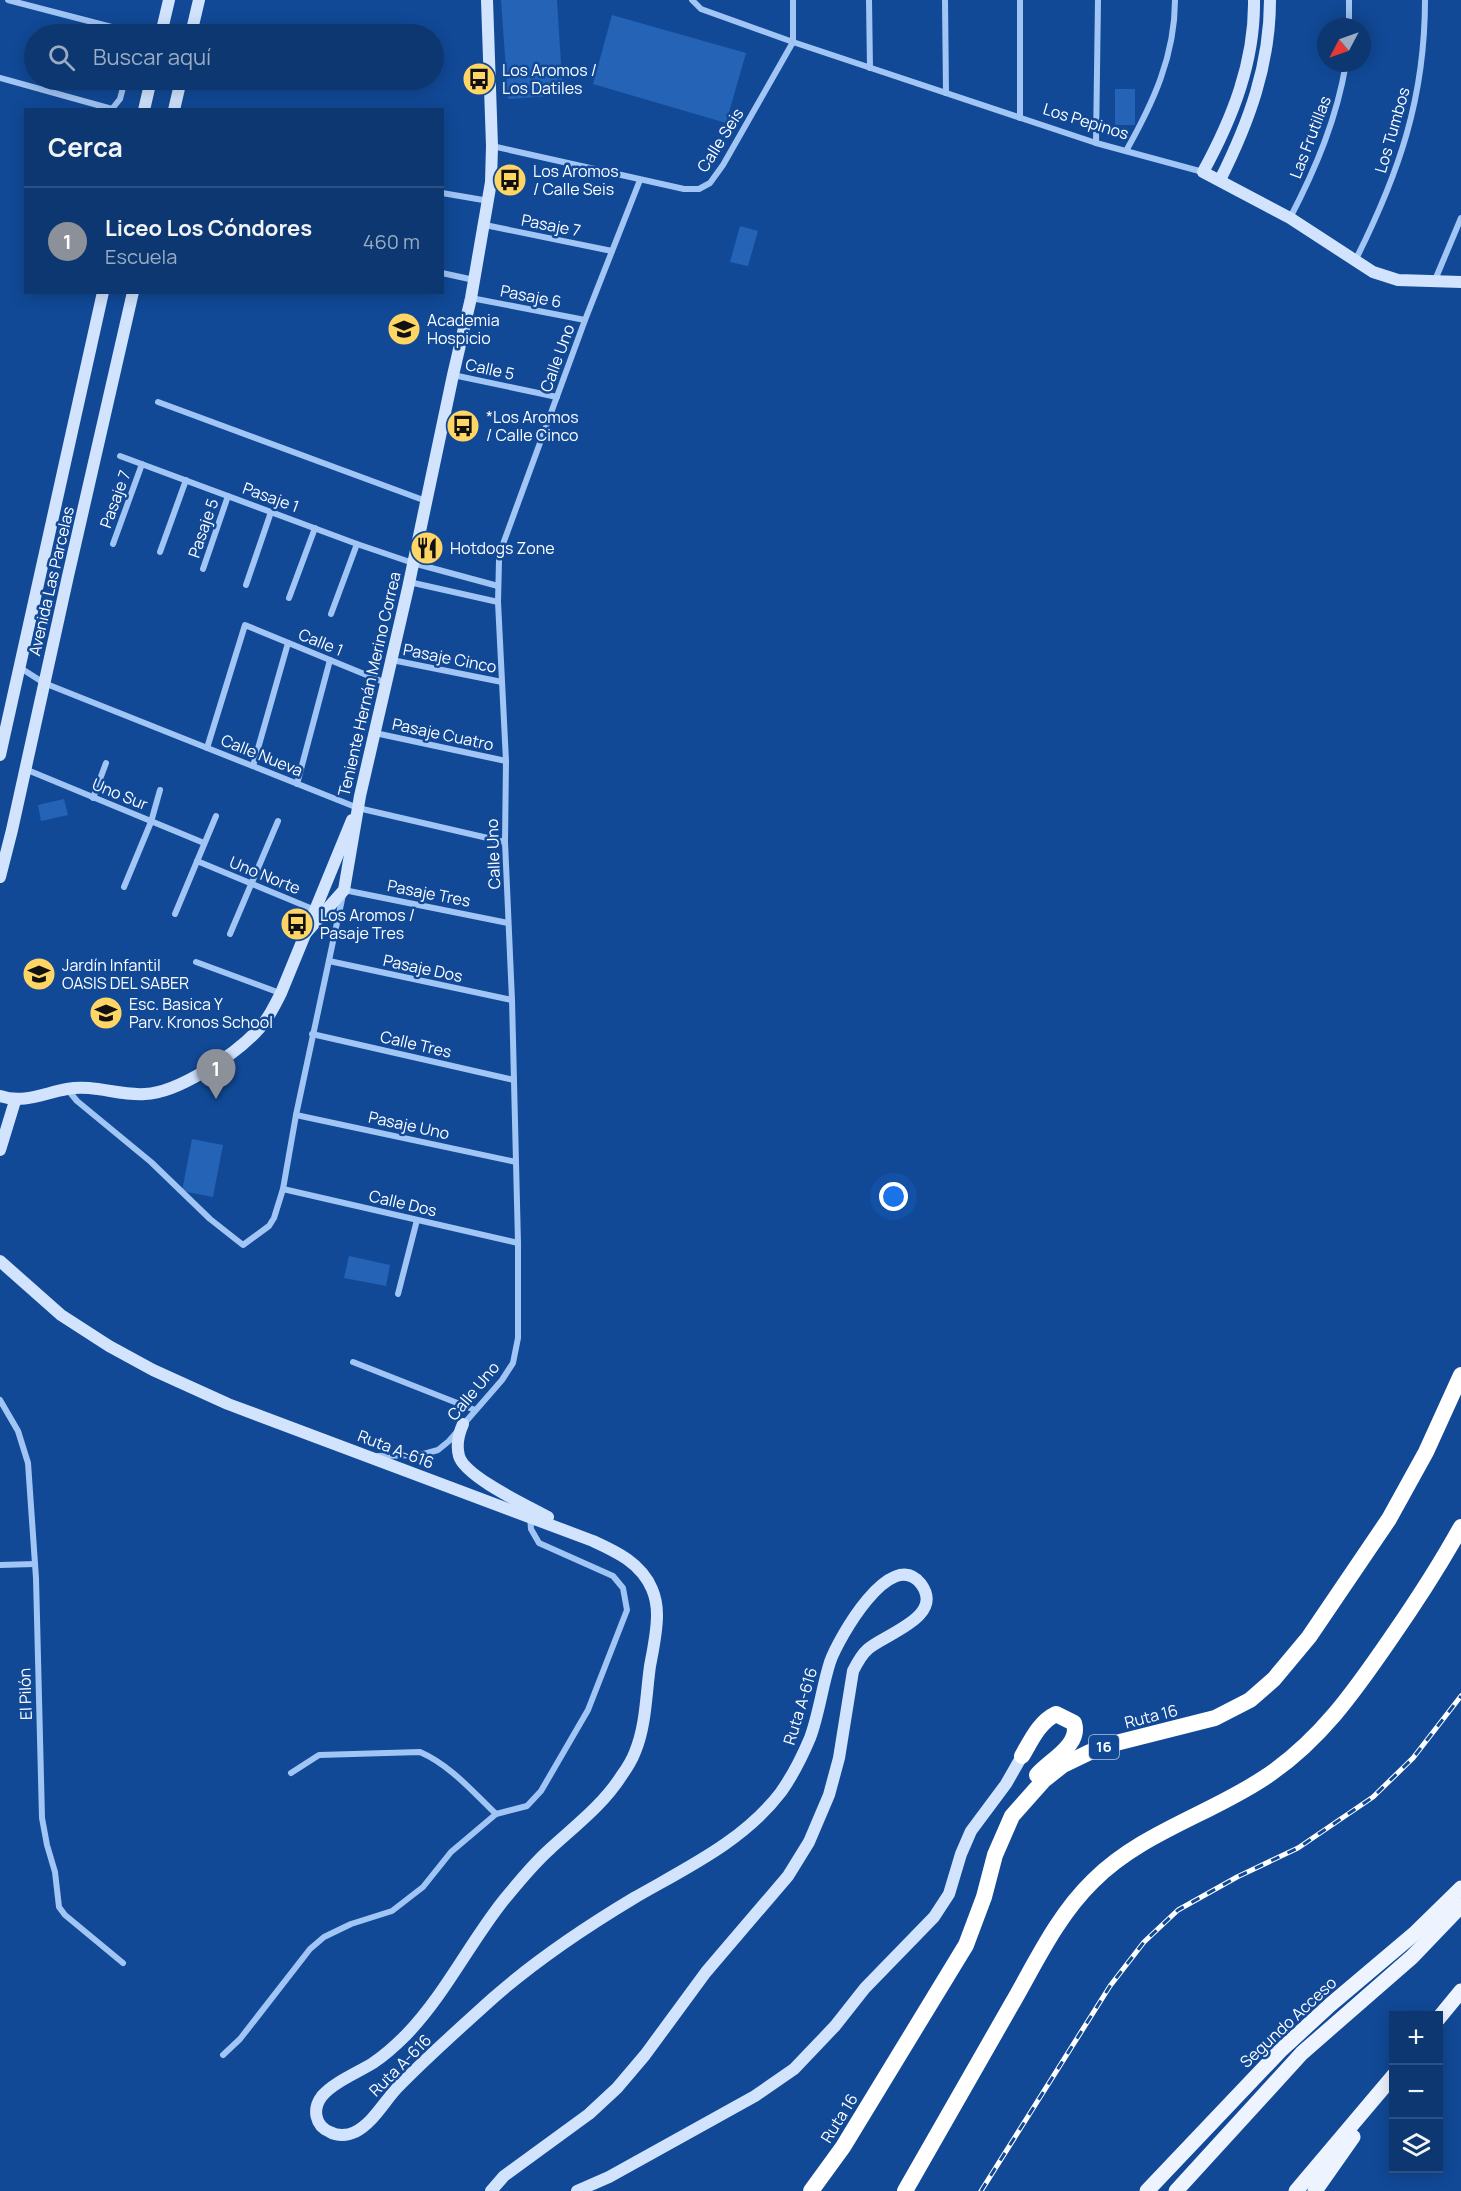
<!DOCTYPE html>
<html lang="es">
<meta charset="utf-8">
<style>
:root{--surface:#0d3771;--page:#1b4279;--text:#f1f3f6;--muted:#9aacc3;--line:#2d5184;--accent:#8c9099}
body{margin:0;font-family:Manrope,sans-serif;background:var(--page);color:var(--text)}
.controls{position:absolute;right:18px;bottom:18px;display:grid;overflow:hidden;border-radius:0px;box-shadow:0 3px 15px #0003}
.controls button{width:54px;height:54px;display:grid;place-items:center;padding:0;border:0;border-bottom:2px solid var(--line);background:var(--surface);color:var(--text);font:30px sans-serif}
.compass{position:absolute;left:1317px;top:18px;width:54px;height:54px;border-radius:50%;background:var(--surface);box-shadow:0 3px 15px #0003;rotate:229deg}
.you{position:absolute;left:894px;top:1197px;width:21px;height:21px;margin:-15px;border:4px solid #fff;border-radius:50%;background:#1a73e8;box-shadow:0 0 0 9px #1a73e833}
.badge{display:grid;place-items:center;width:39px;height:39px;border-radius:50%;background:var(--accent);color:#fff;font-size:20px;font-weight:700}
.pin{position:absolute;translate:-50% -50px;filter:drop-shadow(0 2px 3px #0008)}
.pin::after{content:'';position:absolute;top:32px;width:21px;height:18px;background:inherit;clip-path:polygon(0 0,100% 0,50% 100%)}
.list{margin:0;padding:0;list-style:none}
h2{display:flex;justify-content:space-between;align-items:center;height:78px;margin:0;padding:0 24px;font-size:26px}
h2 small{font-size:20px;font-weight:400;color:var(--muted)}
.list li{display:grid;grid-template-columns:39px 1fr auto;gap:18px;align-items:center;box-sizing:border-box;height:108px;padding:0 24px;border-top:2px solid var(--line)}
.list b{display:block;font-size:22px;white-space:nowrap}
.list p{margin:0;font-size:20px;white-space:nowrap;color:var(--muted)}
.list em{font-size:20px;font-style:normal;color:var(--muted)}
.icon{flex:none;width:33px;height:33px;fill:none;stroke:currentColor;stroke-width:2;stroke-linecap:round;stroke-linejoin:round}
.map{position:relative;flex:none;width:1461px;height:2191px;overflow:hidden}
.search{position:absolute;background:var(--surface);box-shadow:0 3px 15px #0003;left:24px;top:24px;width:420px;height:66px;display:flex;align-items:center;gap:15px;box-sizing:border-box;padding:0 21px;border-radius:33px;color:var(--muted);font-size:22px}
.panel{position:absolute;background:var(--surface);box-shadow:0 3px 15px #0003;left:24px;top:108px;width:420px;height:186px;border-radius:0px}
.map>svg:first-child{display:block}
.green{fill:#2463b6}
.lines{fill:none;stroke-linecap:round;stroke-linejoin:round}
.street{stroke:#a1c5f4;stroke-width:6}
.secondary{stroke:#d1e3fd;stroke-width:12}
.primary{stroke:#eef4ff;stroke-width:15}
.highway{stroke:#fff;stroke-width:16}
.rail-casing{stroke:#fff;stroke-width:5}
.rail{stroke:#114997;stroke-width:3;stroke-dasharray:9;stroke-linecap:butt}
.labels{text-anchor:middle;stroke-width:5;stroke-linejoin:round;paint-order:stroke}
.shield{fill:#114997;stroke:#b8c8e0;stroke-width:1.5}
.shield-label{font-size:15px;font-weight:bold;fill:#fff}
.poi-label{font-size:16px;fill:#fff;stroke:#114997;text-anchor:start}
.street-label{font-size:16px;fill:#fff;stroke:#114997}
</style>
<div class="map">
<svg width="1461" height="2191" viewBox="0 0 1461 2191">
<rect width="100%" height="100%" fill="#114997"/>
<g class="green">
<path d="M501,0H557L563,95L508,99Z"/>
<path d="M612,15L746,53L726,123L593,84Z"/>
<rect x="1115" y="89" width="20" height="36"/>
<path d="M740,226L758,231L748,266L730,262Z"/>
<path d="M64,799L68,815L41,821L38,805Z"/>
<path d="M192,1139L223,1145L213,1197L182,1191Z"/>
<path d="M349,1256L390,1265L386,1286L344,1278Z"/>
</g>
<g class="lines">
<g class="street">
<path d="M8,0L127,31L130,34"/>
<path d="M692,0L701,9L793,42L1096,143L1203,172"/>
<path d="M869,0L870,68"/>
<path d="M945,0L946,93"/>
<path d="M1020,0V118"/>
<path d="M1349,27V0"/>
<path d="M0,78L112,109L120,99L125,80"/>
<path d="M1096,143L1098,0"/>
<path d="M492,146L684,189H699L710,183L723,165L793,42V0"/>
<path d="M1126,151C1153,103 1175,56 1175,0"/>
<path d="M442,193L489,201"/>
<path d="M1290,218C1316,168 1337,118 1346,63"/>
<path d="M485,225L612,251"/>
<path d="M1356,259C1399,173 1425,98 1425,0"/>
<path d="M442,273L474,280"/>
<path d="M1435,280L1461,218"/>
<path d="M471,298L585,320"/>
<path d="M453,375L557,397"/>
<path d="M158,402L426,501"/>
<path d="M120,456L357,544L413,563L498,586"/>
<path d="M113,544L142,464"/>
<path d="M160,552L186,480"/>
<path d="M203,569L228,496"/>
<path d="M409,582L498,602"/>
<path d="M246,585L271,512"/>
<path d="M289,598L315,528"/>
<path d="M331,614L357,544"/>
<path d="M392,660L502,682"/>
<path d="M19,667L44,683L358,808L505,842"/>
<path d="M375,733L506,761"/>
<path d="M207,748L245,625L386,683"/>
<path d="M253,766L288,643"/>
<path d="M25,769L204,843"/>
<path d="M297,784L330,660"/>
<path d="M93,798L106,763"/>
<path d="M197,861L315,910"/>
<path d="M124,887L151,822L160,790"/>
<path d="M175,914L216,816"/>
<path d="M230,934L278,821"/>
<path d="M329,961L512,1000"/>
<path d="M196,962L280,993"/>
<path d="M312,1034L514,1080"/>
<path d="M68,1090L77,1101L151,1162L210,1219L243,1245L269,1226L274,1218L283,1189L296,1115L344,890L508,923"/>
<path d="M296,1115L516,1162"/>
<path d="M283,1189L518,1243"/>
<path d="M398,1294L417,1220"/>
<path d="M353,1362L475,1410"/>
<path d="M0,1400L18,1431L28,1463L36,1578L42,1818L47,1845L55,1872L59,1907L65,1915L123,1963"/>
<path d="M377,1456L420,1455L438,1450L449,1441L502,1380L513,1363L518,1338V1243L512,1000L505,842L506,761L498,602L499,560L503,544L585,320L640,180"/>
<path d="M0,1565L35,1564"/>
<path d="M291,1773L319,1755L420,1752C450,1765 473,1792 496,1814"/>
<path d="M223,2055L240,2039L310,1949L324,1937L351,1924L392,1911L423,1887L451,1852L496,1814L527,1806L541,1791L588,1710L627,1610L623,1588L613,1576L539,1543L531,1529L530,1516"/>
</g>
<g class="secondary">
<path d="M1254,0C1255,62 1232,119 1203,172L1290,218L1373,272L1398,280L1461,282"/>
<path d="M161,34L169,0"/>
<path d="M191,34L199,0"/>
<path d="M144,110L151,80"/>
<path d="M174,110L181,80"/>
<path d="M1220,180C1249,122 1270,65 1270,0"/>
<path d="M0,755L103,292"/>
<path d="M0,877L12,830L68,576L133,292"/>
<path d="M305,934L344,890L360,796L408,588L453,375L471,298L491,182L492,146L487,0"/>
<path d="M0,1096C24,1104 44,1093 67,1089C94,1084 119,1096 145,1094C178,1093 234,1055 256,1032C267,1021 274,1007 281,993L352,820"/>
<path d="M0,1150L15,1101"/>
<path d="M0,1261L61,1315L109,1346L153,1370L228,1404L593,1541C617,1552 641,1563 652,1589C655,1596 657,1607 657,1615C657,1632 653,1650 650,1666C646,1694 646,1726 635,1752C632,1760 627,1768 622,1775C603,1805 575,1826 550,1849C532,1865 518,1883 503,1901C469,1944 444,1996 406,2035C396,2045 385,2055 373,2063C357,2073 334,2082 322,2096C312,2109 315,2126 330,2132C337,2136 347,2136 355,2132C372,2124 384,2102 397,2088C427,2057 460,2028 492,1999C536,1960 584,1928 634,1898C686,1868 744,1841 781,1792C793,1775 802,1757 810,1738C819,1714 822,1687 830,1662C838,1639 891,1545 921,1584C945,1617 885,1634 868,1649C861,1655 857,1663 853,1671L839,1758L829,1795L809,1842L788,1876L706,1972L645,2055L617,2088L589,2114L504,2176L491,2191"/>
<path d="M463,1424C459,1433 456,1445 459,1456C465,1477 528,1506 548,1517"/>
<path d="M577,2191L609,2177L755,2096L794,2069L835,2026L865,1988L934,1917L949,1894L961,1854L971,1831L1006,1784L1022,1756"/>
</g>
<g class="primary">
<path d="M1438,2019L1461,1991"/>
<path d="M1147,2191L1280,2051L1330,2005L1414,1934L1461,1888"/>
<path d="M1176,2191L1302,2053L1412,1957L1461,1906"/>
<path d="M1296,2191L1394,2075"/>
<path d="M1315,2191L1353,2137"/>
</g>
<g class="highway">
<path d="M1022,1756C1031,1741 1039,1722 1056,1714L1074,1723C1081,1745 1050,1760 1037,1775"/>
<path d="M811,2191L843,2147L966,1945L984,1897L995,1855L1012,1816L1044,1780L1063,1765L1090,1752L1112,1744L1215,1718L1250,1700L1274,1679L1309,1637L1389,1519L1426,1452L1461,1375"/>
<path d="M905,2191C941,2128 977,2065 1013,2002C1037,1960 1058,1915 1093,1881C1141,1833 1208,1815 1264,1778C1319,1742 1354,1692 1391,1638C1416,1602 1440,1565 1461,1527"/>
</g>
<g class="rail-casing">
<path id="rail" d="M981,2191L1110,1986L1144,1942L1178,1910L1237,1877L1298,1848L1373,1797L1413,1758L1461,1696"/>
</g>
<use href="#rail" class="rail"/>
</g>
<defs>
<g id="bus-disc" transform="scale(1.725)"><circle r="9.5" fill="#ffd564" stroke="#114997"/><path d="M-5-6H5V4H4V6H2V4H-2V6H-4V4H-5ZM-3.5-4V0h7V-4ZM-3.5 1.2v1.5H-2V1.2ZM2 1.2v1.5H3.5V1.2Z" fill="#111"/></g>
<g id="school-disc" transform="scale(1.725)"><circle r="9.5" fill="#ffd564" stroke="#114997"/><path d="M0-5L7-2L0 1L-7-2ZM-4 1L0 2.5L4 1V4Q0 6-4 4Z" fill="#111"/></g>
<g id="restaurant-disc" transform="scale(1.725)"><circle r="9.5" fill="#ffd564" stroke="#114997"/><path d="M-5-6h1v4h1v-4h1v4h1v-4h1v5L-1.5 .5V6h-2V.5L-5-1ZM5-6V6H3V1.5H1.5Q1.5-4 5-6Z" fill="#111"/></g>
</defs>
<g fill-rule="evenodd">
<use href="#bus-disc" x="479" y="79"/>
<use href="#bus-disc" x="510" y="180"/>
<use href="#school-disc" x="404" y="329"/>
<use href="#bus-disc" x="463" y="426"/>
<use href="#restaurant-disc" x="427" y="548"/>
<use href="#bus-disc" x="297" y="924"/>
<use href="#school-disc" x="39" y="974"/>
<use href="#school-disc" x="106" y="1013"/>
</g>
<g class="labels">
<rect class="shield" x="1089" y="1735" width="30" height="24" rx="4.5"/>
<g class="shield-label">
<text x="1104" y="1752">16</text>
</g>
<g class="poi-label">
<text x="502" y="76">Los Aromos /<tspan x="502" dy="18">Los Datiles</tspan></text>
<text x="533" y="177">Los Aromos<tspan x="533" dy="18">/ Calle Seis</tspan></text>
<text x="427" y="326">Academia<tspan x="427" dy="18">Hospicio</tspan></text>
<text x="486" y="423">*Los Aromos<tspan x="486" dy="18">/ Calle Cinco</tspan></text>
<text x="450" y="554">Hotdogs Zone</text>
<text x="320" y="921">Los Aromos /<tspan x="320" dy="18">Pasaje Tres</tspan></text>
<text x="62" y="971">Jardín Infantil<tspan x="62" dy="18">OASIS DEL SABER</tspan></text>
<text x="129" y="1010">Esc. Basica Y<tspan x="129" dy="18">Parv. Kronos School</tspan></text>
</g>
<g class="street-label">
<text transform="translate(1086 121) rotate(17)" y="6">Los Pepinos</text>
<text transform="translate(1392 130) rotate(-74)" y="6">Los Tumbos</text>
<text transform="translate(1310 137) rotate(-69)" y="6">Las Frutillas</text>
<text transform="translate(720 140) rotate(-58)" y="6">Calle Seis</text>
<text transform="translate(551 225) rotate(11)" y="6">Pasaje 7</text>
<text transform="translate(531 296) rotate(11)" y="6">Pasaje 6</text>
<text transform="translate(557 358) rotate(-70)" y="6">Calle Uno</text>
<text transform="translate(490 369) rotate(12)" y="6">Calle 5</text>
<text transform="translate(271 497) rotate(20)" y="6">Pasaje 1</text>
<text transform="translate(115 499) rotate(-70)" y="6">Pasaje 7</text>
<text transform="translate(203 528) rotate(-71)" y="6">Pasaje 5</text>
<text transform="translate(51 581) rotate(-77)" y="6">Avenida Las Parcelas</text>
<text transform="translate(321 642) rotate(22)" y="6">Calle 1</text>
<text transform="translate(450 658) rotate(11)" y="6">Pasaje Cinco</text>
<text transform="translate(369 684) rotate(-77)" y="6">Teniente Hernán Merino Correa</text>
<text transform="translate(443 734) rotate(12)" y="6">Pasaje Cuatro</text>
<text transform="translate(262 755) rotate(22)" y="6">Calle Nueva</text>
<text transform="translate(120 794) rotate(22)" y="6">Uno Sur</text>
<text transform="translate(493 854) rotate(-92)" y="6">Calle Uno</text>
<text transform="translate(265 875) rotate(22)" y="6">Uno Norte</text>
<text transform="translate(429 893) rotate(11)" y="6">Pasaje Tres</text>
<text transform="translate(423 968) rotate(12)" y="6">Pasaje Dos</text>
<text transform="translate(416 1044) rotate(13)" y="6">Calle Tres</text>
<text transform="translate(409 1125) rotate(12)" y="6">Pasaje Uno</text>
<text transform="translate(403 1203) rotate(13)" y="6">Calle Dos</text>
<text transform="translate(473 1391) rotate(-50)" y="6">Calle Uno</text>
<text transform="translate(396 1449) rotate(21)" y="6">Ruta A-616</text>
<text transform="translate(25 1694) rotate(-92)" y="6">El Pilón</text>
<text transform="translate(800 1706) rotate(-73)" y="6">Ruta A-616</text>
<text transform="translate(1151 1716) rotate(-14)" y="6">Ruta 16</text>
<text transform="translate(1288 2022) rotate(-43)" y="6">Segundo Acceso</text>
<text transform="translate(400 2065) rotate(-45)" y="6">Ruta A-616</text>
<text transform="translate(839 2118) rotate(-58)" y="6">Ruta 16</text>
</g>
</g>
</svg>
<div class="controls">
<button>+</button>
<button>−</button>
<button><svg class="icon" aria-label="layers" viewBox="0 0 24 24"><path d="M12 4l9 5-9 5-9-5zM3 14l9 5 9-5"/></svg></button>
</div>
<svg class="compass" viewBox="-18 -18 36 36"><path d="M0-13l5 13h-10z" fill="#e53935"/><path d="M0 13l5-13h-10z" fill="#9aacc3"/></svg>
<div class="you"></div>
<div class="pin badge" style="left:216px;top:1099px">1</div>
<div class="search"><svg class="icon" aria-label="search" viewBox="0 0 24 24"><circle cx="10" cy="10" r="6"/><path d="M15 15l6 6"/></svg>Buscar aquí</div>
<section class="panel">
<h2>Cerca<small></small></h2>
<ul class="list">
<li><span class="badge">1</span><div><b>Liceo Los Cóndores</b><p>Escuela</p></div><em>460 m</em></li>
</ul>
</section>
</div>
